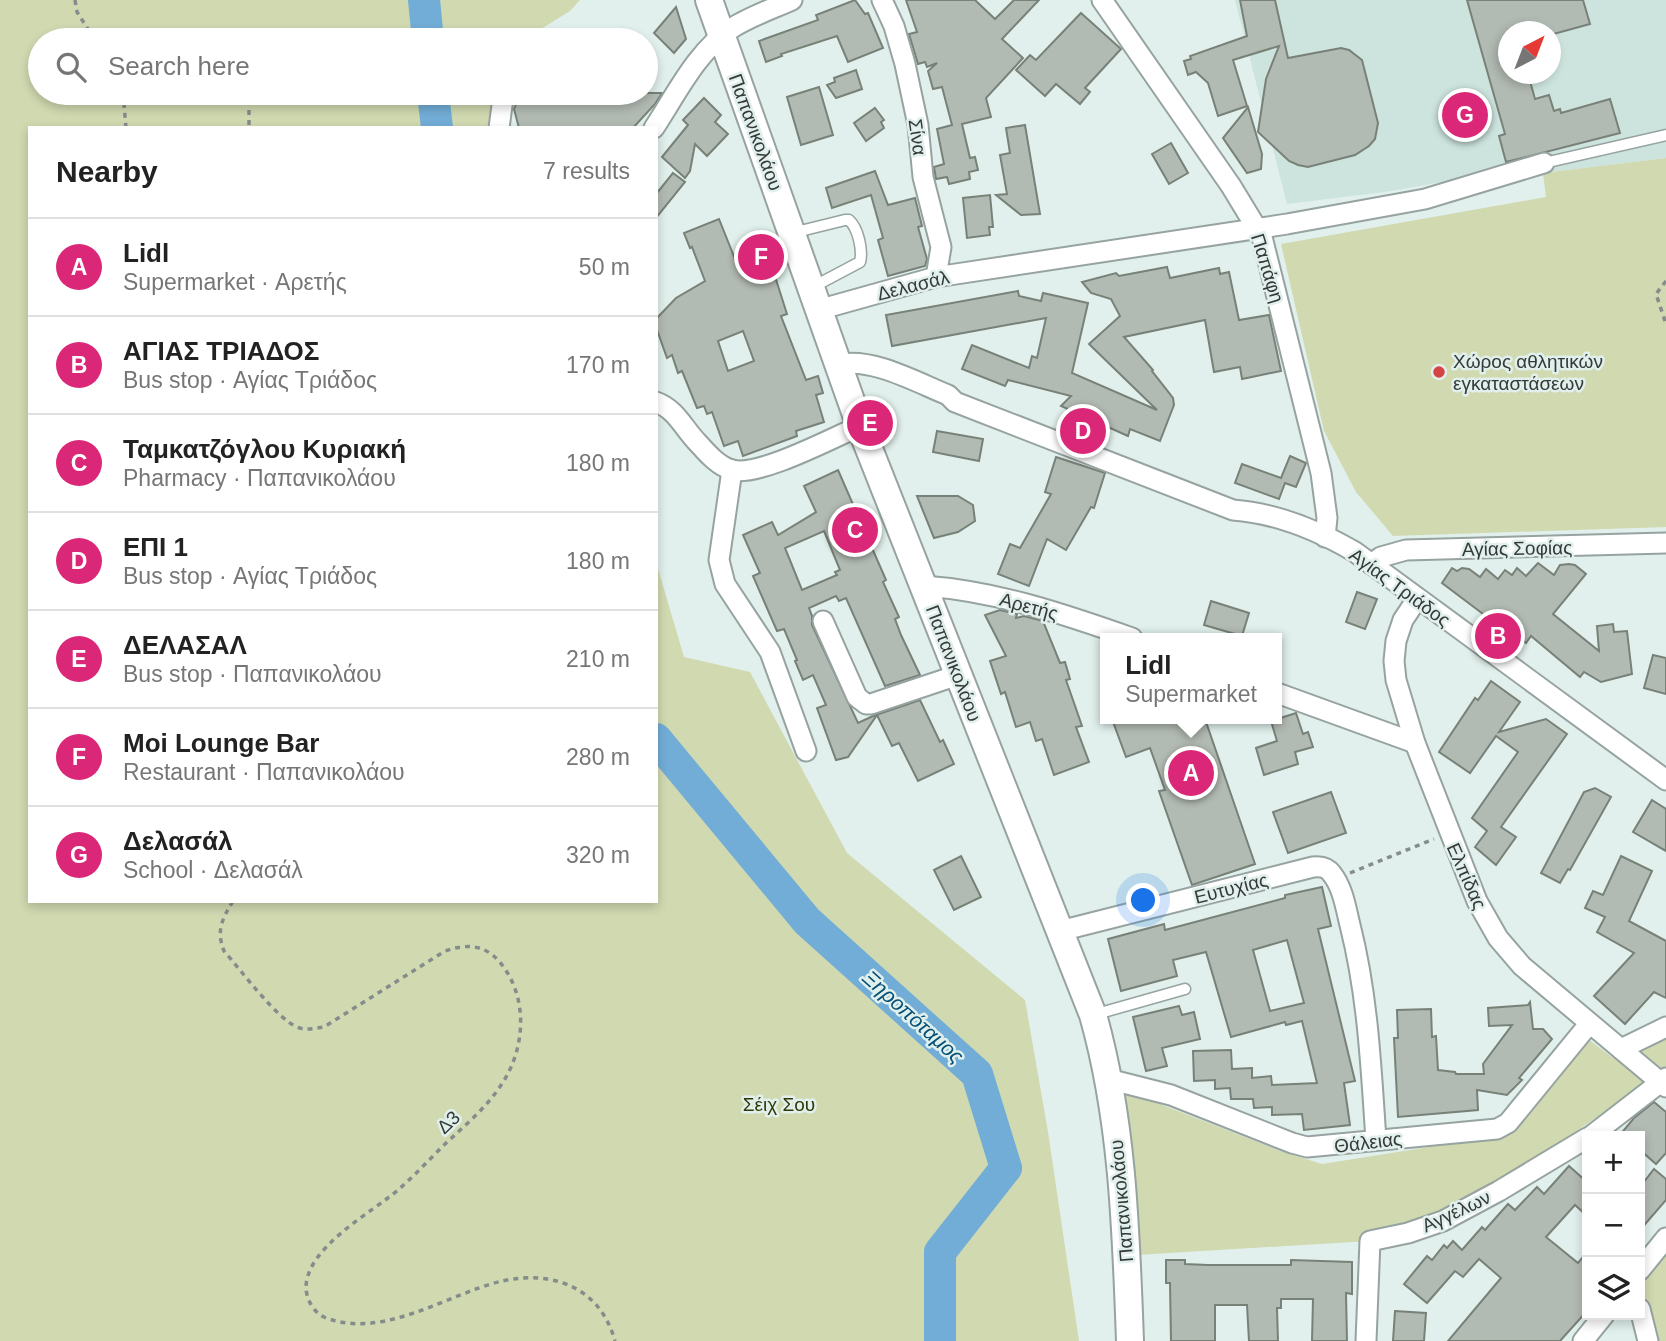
<!DOCTYPE html>
<meta charset="utf-8">
<style>
:root{--surface:#fff;--page:#f2f2f2;--text:#222;--muted:#767676;--line:#e0e0e0;--accent:#db2777}
body{margin:0;font-family:Helvetica,sans-serif;background:var(--page);color:var(--text)}
.controls{position:absolute;right:21px;bottom:21px;display:grid;overflow:hidden;border-radius:0px;box-shadow:0 4px 10px #0003}
.controls button{width:63px;height:63px;display:grid;place-items:center;padding:0;border:0;border-bottom:2px solid var(--line);background:var(--surface);color:var(--text);font:35px sans-serif}
.compass{position:absolute;left:1498px;top:21px;width:63px;height:63px;border-radius:50%;background:var(--surface);box-shadow:0 4px 10px #0003;rotate:42deg}
.you{position:absolute;left:1144px;top:901px;width:24px;height:24px;margin:-18px;border:5px solid #fff;border-radius:50%;background:#1a73e8;box-shadow:0 0 0 10px #1a73e833}
.badge{display:grid;place-items:center;width:46px;height:46px;border-radius:50%;background:var(--accent);color:#fff;font-size:23px;font-weight:700}
.pin{position:absolute;translate:-50% -50%;border:4px solid #fff;box-shadow:0 2px 7px #0006}
.popup{position:absolute;left:1100px;top:633px;width:182px;height:91px;box-sizing:border-box;display:grid;place-content:center;border-radius:0px;background:var(--surface);filter:drop-shadow(0 2px 5px #0005);font-size:23px;white-space:nowrap;color:var(--muted)}
.popup b{font-size:26px;color:var(--text)}
.popup::after{content:'';position:absolute;left:50%;top:100%;margin-left:-14px;border:14px solid transparent;border-top-color:var(--surface)}
.list{margin:0;padding:0;list-style:none}
h2{display:flex;justify-content:space-between;align-items:center;height:91px;margin:0;padding:0 28px;font-size:30px}
h2 small{font-size:23px;font-weight:400;color:var(--muted)}
.list li{display:grid;grid-template-columns:46px 1fr auto;gap:21px;align-items:center;box-sizing:border-box;height:98px;padding:0 28px;border-top:2px solid var(--line)}
.list b{display:block;font-size:26px;white-space:nowrap}
.list p{margin:0;font-size:23px;white-space:nowrap;color:var(--muted)}
.list em{font-size:23px;font-style:normal;color:var(--muted)}
.icon{flex:none;width:38px;height:38px;fill:none;stroke:currentColor;stroke-width:2;stroke-linecap:round;stroke-linejoin:round}
.map{position:relative;flex:none;width:1666px;height:1341px;overflow:hidden}
.search{position:absolute;background:var(--surface);box-shadow:0 4px 10px #0003;left:28px;top:28px;width:630px;height:77px;display:flex;align-items:center;gap:18px;box-sizing:border-box;padding:0 24px;border-radius:38px;color:var(--muted);font-size:26px}
.panel{position:absolute;background:var(--surface);box-shadow:0 4px 10px #0003;left:28px;top:126px;width:630px;height:777px;border-radius:0px}
.map>svg:first-child{display:block}
.built{fill:#cde4de;fill-rule:evenodd}
.green{fill:#d0d9b0}
.lines{fill:none;stroke-linecap:round;stroke-linejoin:round}
.river{stroke:#72add7;stroke-width:32}
.building{fill:#b2bbb3;stroke:#788178;stroke-width:2;fill-rule:evenodd}
.lane-casing{stroke:#96a3a0;stroke-width:13}
.street-casing{stroke:#96a3a0;stroke-width:23}
.secondary-casing{stroke:#96a3a0;stroke-width:30}
.path{stroke:#848d8b;stroke-width:3.5;stroke-dasharray:5 5;stroke-linecap:butt}
.lane{stroke:#fff;stroke-width:10}
.street{stroke:#fff;stroke-width:19}
.secondary{stroke:#fff;stroke-width:26}
.poi-dot{fill:#d44545;stroke:#e1f0ec;stroke-width:2.5}
.labels{text-anchor:middle;stroke-width:5;stroke-linejoin:round;paint-order:stroke}
.street-label{font-size:19px;fill:#353a39;stroke:#e1f0ec}
.poi-label{font-size:19px;fill:#353a39;stroke:#e1f0ec;text-anchor:start}
.park-label{font-size:19px;fill:#323805;stroke:#e1f0ec}
.water-label{font-size:21px;font-style:italic;fill:#045078;stroke:#e1f0ec}
</style>
<div class="map">
<svg width="1666" height="1341" viewBox="0 0 1666 1341">
<rect width="100%" height="100%" fill="#e1f0ec"/>
<path class="built" d="M1235,0H1666V158L1543,173L1488,174L1385,192L1287,204ZM1508,32H1550V74H1508Z"/>
<g class="green">
<path d="M0,0H580L570,11L523,40H40V93H498L489,123L490,128H30V901H656V562L684,657L750,672L847,853L1025,1000L1048,1132L1079,1341H0Z"/>
<path d="M1666,158V527L1393,536L1356,492L1324,431L1281,244L1546,197L1543,173Z"/>
<path d="M1666,1035V1070L1528,1164L1449,1211L1370,1241L1136,1255L1119,1088L1280,1151L1322,1164L1492,1137L1584,1036L1613,1058Z"/>
<path d="M1666,1254V1341H1654L1640,1286Z"/>
</g>
<g class="lines">
<g class="river">
<path d="M424,0L428,40"/>
<path d="M433,93L437,128"/>
<path d="M656,739L807,921L977,1074L1006,1168L940,1252V1341"/>
</g>
</g>
<g class="building">
<path d="M855,0L865,14L868,13L883,48L848,62L837,36L781,54L782,56L766,62L759,41L818,20L816,15Z"/>
<path d="M906,0H975L995,19L1014,0H1039L1002,39L1023,58L986,98L991,117L962,124L970,158L975,157L978,170L969,172L970,179L949,184L947,177L936,179L934,167L944,164L937,129L952,125L942,87L933,89L928,71L937,63L927,67L925,62L918,64L909,34L917,32Z"/>
<path d="M1240,0H1275L1288,58L1341,48L1349,50L1362,60L1378,123L1375,139L1369,146L1355,155L1308,167L1298,165L1289,161L1258,132L1266,79L1279,46L1233,60L1247,106L1218,116L1208,83L1196,72L1188,75L1184,61L1191,59L1190,56L1247,36Z"/>
<path d="M1467,0H1583L1590,24L1550,35V32H1508V74H1528L1535,99L1549,95L1554,111L1560,109L1561,113L1610,99L1620,133L1506,162L1499,136L1505,134Z"/>
<path d="M676,7L686,39L674,53L654,33Z"/>
<path d="M1081,13L1121,49L1085,88L1090,92L1080,104L1056,84L1045,96L1016,70L1030,55L1036,60Z"/>
<path d="M856,70L862,89L836,98L827,85L835,82L834,78Z"/>
<path d="M819,87L833,135L801,145L787,97Z"/>
<path d="M514,93H662L655,104L633,128H519L514,109L517,102Z"/>
<path d="M704,98L721,115L715,122L728,134L707,156L695,144L690,171L685,178L662,157L688,125L683,120Z"/>
<path d="M1248,107L1262,154L1261,169L1247,173L1223,138Z"/>
<path d="M875,108L884,120L881,122L884,128L866,141L854,123Z"/>
<path d="M1025,125L1040,214L1021,215L996,195L1007,194L1000,155L1010,153L1006,128Z"/>
<path d="M1171,143L1188,173L1169,184L1152,154Z"/>
<path d="M875,171L888,205L915,198L922,226L918,227L927,259L925,266L888,276L878,240L883,238L871,195L832,208L826,188Z"/>
<path d="M673,173L685,182L656,218V194Z"/>
<path d="M990,195L993,227H989L990,235L967,238L963,198Z"/>
<path d="M719,219L739,269L755,252L765,245L787,314L781,316L806,380L818,376L823,393L816,395L824,422L796,431L797,436L743,456L738,441L724,446L712,412L707,414L704,406L697,408L682,371L678,373L672,355L667,358L656,327V319L676,298L705,281L692,247L690,248L684,233ZM743,331L754,361L728,371L718,341Z"/>
<path d="M1167,267L1170,278L1219,268L1220,274L1229,272L1239,320L1269,315L1281,371L1242,379L1240,367L1214,372L1205,320L1124,337L1153,370L1152,371L1173,398L1174,405L1160,441L1130,429L1128,436L1061,406L1071,396L1008,380L1005,386L962,369L972,345L1029,368L1032,356L1037,358L1046,318L892,346L886,315L1018,291L1019,296L1041,301L1043,293L1088,303L1072,373L1157,410L1089,344L1120,316L1111,299L1091,293L1082,282L1116,273L1119,276Z"/>
<path d="M937,431L983,439L979,461L933,452Z"/>
<path d="M1290,456L1306,463L1296,487L1285,483L1279,499L1235,483L1242,464L1281,478Z"/>
<path d="M1056,457L1105,473L1094,508L1091,507L1066,550L1047,539L1029,586L998,574L1010,544L1020,548L1051,494L1045,492Z"/>
<path d="M838,470L886,580L883,582L899,617L895,619L901,635L920,675L885,686L846,598L839,601L836,596L809,608L812,616V625L858,723L873,716L920,700L940,742L943,740L954,764L918,781L899,743L892,746L877,715L848,757L836,760L817,708L826,705L813,675L803,680L795,661L797,660L784,629L777,631L753,576L760,573L743,535L772,522L778,535L816,512L804,486ZM824,531L840,570L835,572L837,575L802,590L785,548Z"/>
<path d="M917,496H958L973,505L975,521L958,532L934,538Z"/>
<path d="M1538,563L1554,575L1560,565L1569,564L1575,565L1586,574L1553,614L1599,651L1597,626L1613,624L1614,632L1627,631L1632,674L1601,682L1584,672L1580,677L1531,636L1526,643L1494,617L1491,620L1442,583L1452,568L1457,571L1462,568L1469,569L1480,577L1486,569L1498,579L1505,570L1512,575L1517,568L1526,576Z"/>
<path d="M1357,592L1377,599L1365,629L1346,622Z"/>
<path d="M1211,601L1249,613L1242,636L1204,625Z"/>
<path d="M1000,610L1017,614L1016,618L1024,616L1043,621L1060,663L1065,662L1070,679L1066,680L1082,726L1076,727L1089,762L1054,775L1042,739L1036,741L1030,722L1016,727L1005,692L1001,694L990,661L1006,656L985,615Z"/>
<path d="M1653,655L1666,658V694L1644,688Z"/>
<path d="M1491,681L1520,702L1499,732L1546,719L1567,734L1501,827L1516,837L1496,865L1475,847L1487,831L1472,818L1518,752L1496,736L1470,773L1439,752L1475,698L1478,700Z"/>
<path d="M1296,713L1303,734L1308,732L1313,747L1295,752L1298,764L1264,775L1256,748L1277,741L1271,721Z"/>
<path d="M1112,719H1205L1255,864L1192,885L1159,791L1165,790L1150,748L1126,757Z"/>
<path d="M1595,788L1611,797L1570,870L1568,869L1560,883L1541,873L1584,792Z"/>
<path d="M1331,792L1346,833L1288,853L1273,812Z"/>
<path d="M1652,800L1666,809V851L1633,832Z"/>
<path d="M961,856L981,897L954,910L934,870Z"/>
<path d="M1621,856L1652,871L1629,921L1666,941V998L1654,992L1625,1024L1594,996L1634,953L1597,932L1605,917L1585,908L1593,891L1603,895Z"/>
<path d="M1322,887L1331,926L1318,929L1355,1081L1344,1083L1350,1125L1304,1130L1302,1114L1272,1115V1107L1254,1108L1253,1099H1231L1230,1088L1215,1089V1080L1194,1081L1193,1051L1231,1050L1232,1069L1252,1068V1078L1271,1076L1272,1085L1317,1083L1302,1021L1286,1025L1285,1022L1231,1037L1206,952L1173,960L1177,976L1121,991L1108,939L1164,924L1165,930L1285,898V895ZM1287,940L1304,1003L1270,1011L1253,950Z"/>
<path d="M1530,1002L1533,1029H1543L1552,1039L1519,1078L1522,1080L1507,1095L1477,1090L1478,1110L1398,1117L1394,1038H1398L1397,1010L1431,1009L1432,1037L1436,1036L1438,1070L1455,1072L1456,1074H1484L1483,1064L1512,1025L1489,1026L1488,1008L1528,1005Z"/>
<path d="M1179,1006L1182,1015L1194,1012L1200,1039L1162,1048L1167,1066L1146,1071L1133,1017Z"/>
<path d="M1654,1102L1666,1112V1153L1656,1164L1640,1150V1136H1619L1634,1118Z"/>
<path d="M1569,1166L1587,1182V1216L1575,1205L1546,1237L1578,1263L1587,1252V1311L1560,1341H1448L1501,1278L1479,1259L1463,1277L1455,1271L1427,1303L1404,1284L1427,1256L1432,1260L1444,1245L1447,1248L1453,1241L1462,1250L1482,1227L1485,1230L1508,1204L1515,1210L1537,1187L1544,1194Z"/>
<path d="M1654,1169L1666,1179V1200L1640,1230V1187Z"/>
<path d="M1166,1260H1185V1264L1208,1265H1291V1260L1352,1262V1294L1346,1293L1347,1341H1312L1313,1299H1281V1308H1277L1278,1341H1249L1247,1305H1215V1341H1171L1170,1283H1166Z"/>
<path d="M1395,1311L1426,1313L1424,1341H1393Z"/>
</g>
<g class="lines">
<g class="lane-casing">
<g id="lane">
<path d="M1544,163L1666,135"/>
<path d="M792,233L845,220H849C858,228 863,250 860,262L811,288"/>
<path d="M1093,1015L1185,989"/>
</g>
</g>
<g class="street-casing">
<g id="street">
<path d="M882,0L894,26L905,64L918,125L923,177L941,247L936,277"/>
<path d="M1102,0L1231,186L1262,237L1321,473L1327,518L1325,537"/>
<path d="M499,128L503,98"/>
<path d="M654,128C677,93 697,51 732,28C751,16 772,9 792,0"/>
<path d="M818,310L936,277L1287,224L1425,199L1544,163"/>
<path d="M838,365C870,356 918,383 948,395L955,402L1233,510C1275,513 1319,531 1355,552L1666,780"/>
<path d="M656,402C676,409 684,429 698,443C707,453 718,466 732,470C759,477 832,438 860,426"/>
<path d="M732,470L719,560L725,584L770,652L806,751"/>
<path d="M1371,564L1381,557L1406,550L1666,543"/>
<path d="M924,586C996,591 1064,614 1132,638"/>
<path d="M1417,599L1403,620L1396,641L1394,661L1396,680L1415,743L1477,901L1498,938L1522,966L1666,1087"/>
<path d="M823,621L857,697L866,704H871L958,675"/>
<path d="M1277,693L1415,743"/>
<path d="M1060,931L1313,867C1321,866 1327,867 1332,874C1343,888 1346,909 1350,925C1368,996 1371,1067 1376,1140"/>
<path d="M1621,1049L1666,1027"/>
<path d="M1108,1079L1171,1095L1292,1143L1307,1147L1497,1129L1508,1123L1589,1024"/>
<path d="M1591,1136L1666,1078"/>
<path d="M1640,1270L1666,1238"/>
<path d="M1640,1309L1648,1341"/>
<path d="M1366,1341L1370,1241L1408,1233L1443,1221L1499,1191L1587,1138"/>
<path d="M1583,1341L1604,1315"/>
</g>
</g>
<g class="secondary-casing">
<path id="secondary" d="M709,0L860,426L1093,1015C1123,1121 1126,1232 1130,1341"/>
</g>
<g class="path">
<path d="M75,0L77,12L95,40"/>
<path d="M123,93L126,128"/>
<path d="M177,93L216,102L249,103V128"/>
<path d="M1666,281L1656,294L1666,324"/>
<path d="M1350,873L1434,839"/>
<path d="M233,901C222,919 216,931 224,951C240,969 277,1019 297,1027C306,1031 315,1028 324,1027L445,951C465,944 483,944 498,960C530,996 526,1051 499,1088C484,1110 463,1127 444,1145C429,1160 414,1176 398,1190C371,1213 307,1247 306,1287C306,1299 314,1313 324,1317C382,1341 447,1294 502,1281C553,1270 600,1287 615,1341"/>
</g>
<use href="#lane" class="lane"/>
<use href="#street" class="street"/>
<use href="#secondary" class="secondary"/>
</g>
<circle class="poi-dot" cx="1439" cy="372" r="7"/>
<g class="labels">
<g class="street-label">
<text transform="translate(756 132) rotate(70)" y="7">Παπανικολάου</text>
<text transform="translate(918 137) rotate(82)" y="7">Σίνα</text>
<text transform="translate(1268 268) rotate(73)" y="7">Παπάφη</text>
<text transform="translate(913 285) rotate(-14)" y="7">Δελασάλ</text>
<text transform="translate(1517 548) rotate(-1)" y="7">Αγίας Σοφίας</text>
<text transform="translate(1400 587) rotate(36)" y="7">Αγίας Τριάδος</text>
<text transform="translate(1029 606) rotate(15)" y="7">Αρετής</text>
<text transform="translate(954 663) rotate(69)" y="7">Παπανικολάου</text>
<text transform="translate(1467 876) rotate(66)" y="7">Ελπίδας</text>
<text transform="translate(1231 888) rotate(-14)" y="7">Ευτυχίας</text>
<text transform="translate(448 1122) rotate(-44)" y="7">Δ3</text>
<text transform="translate(1368 1142) rotate(-7)" y="7">Θάλειας</text>
<text transform="translate(1121 1201) rotate(-95)" y="7">Παπανικολάου</text>
<text transform="translate(1456 1211) rotate(-25)" y="7">Αγγέλων</text>
</g>
<g class="poi-label">
<text x="1453" y="368">Χώρος αθλητικών<tspan x="1453" dy="22">εγκαταστάσεων</tspan></text>
</g>
<g class="park-label">
<text x="779" y="1111">Σέιχ Σου</text>
</g>
<g class="water-label">
<text transform="translate(913 1017) rotate(42)" y="7">Ξηροπόταμος</text>
</g>
</g>
</svg>
<div class="controls">
<button>+</button>
<button>−</button>
<button><svg class="icon" aria-label="layers" viewBox="0 0 24 24"><path d="M12 4l9 5-9 5-9-5zM3 14l9 5 9-5"/></svg></button>
</div>
<svg class="compass" viewBox="-18 -18 36 36"><path d="M0-13l5 13h-10z" fill="#e53935"/><path d="M0 13l5-13h-10z" fill="#767676"/></svg>
<div class="you"></div>
<div class="pin badge" style="left:1191px;top:773px">A</div>
<div class="popup"><b>Lidl</b>Supermarket</div>
<div class="pin badge" style="left:1498px;top:636px">B</div>
<div class="pin badge" style="left:855px;top:530px">C</div>
<div class="pin badge" style="left:1083px;top:431px">D</div>
<div class="pin badge" style="left:870px;top:423px">E</div>
<div class="pin badge" style="left:761px;top:257px">F</div>
<div class="pin badge" style="left:1465px;top:115px">G</div>
<div class="search"><svg class="icon" aria-label="search" viewBox="0 0 24 24"><circle cx="10" cy="10" r="6"/><path d="M15 15l6 6"/></svg>Search here</div>
<section class="panel">
<h2>Nearby<small>7 results</small></h2>
<ul class="list">
<li><span class="badge">A</span><div><b>Lidl</b><p>Supermarket · Αρετής</p></div><em>50 m</em></li>
<li><span class="badge">B</span><div><b>ΑΓΙΑΣ ΤΡΙΑΔΟΣ</b><p>Bus stop · Αγίας Τριάδος</p></div><em>170 m</em></li>
<li><span class="badge">C</span><div><b>Ταμκατζόγλου Κυριακή</b><p>Pharmacy · Παπανικολάου</p></div><em>180 m</em></li>
<li><span class="badge">D</span><div><b>ΕΠΙ 1</b><p>Bus stop · Αγίας Τριάδος</p></div><em>180 m</em></li>
<li><span class="badge">E</span><div><b>ΔΕΛΑΣΑΛ</b><p>Bus stop · Παπανικολάου</p></div><em>210 m</em></li>
<li><span class="badge">F</span><div><b>Moi Lounge Bar</b><p>Restaurant · Παπανικολάου</p></div><em>280 m</em></li>
<li><span class="badge">G</span><div><b>Δελασάλ</b><p>School · Δελασάλ</p></div><em>320 m</em></li>
</ul>
</section>
</div>
